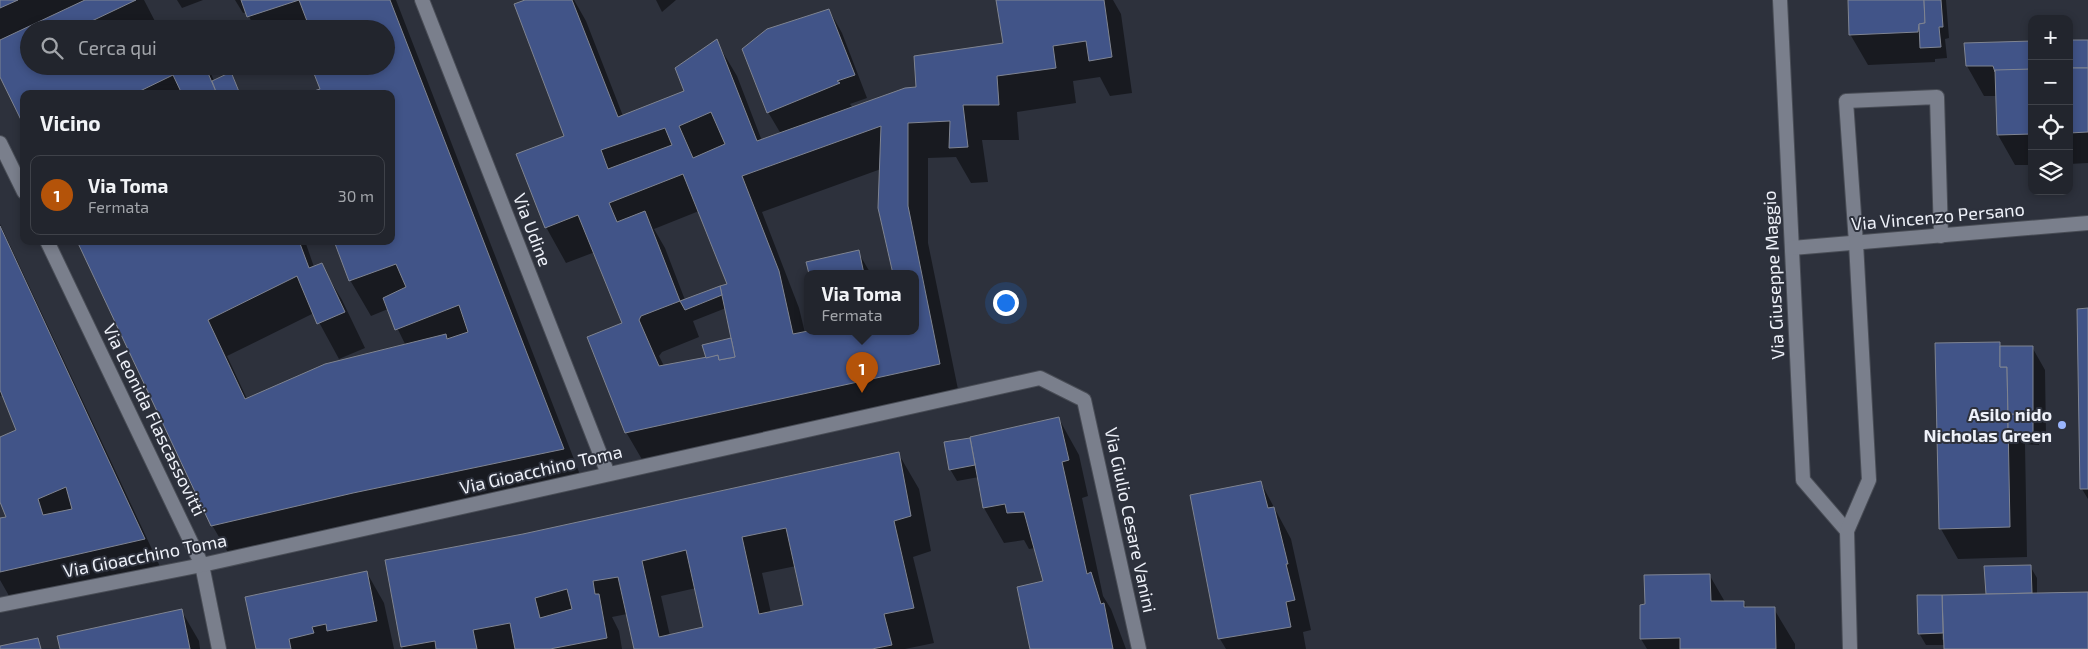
<!DOCTYPE html>
<html lang="it">
<meta charset="utf-8">
<style>
:root{--surface:#22252d;--page:#2a2d35;--text:#f1f3f6;--muted:#a2a5aa;--line:#3f4249;--accent:#b45309}
body{margin:0;font-family:"Exo 2",sans-serif;background:var(--page);color:var(--text)}
.controls{position:absolute;right:15px;top:15px;display:grid;overflow:hidden;border-radius:10px;box-shadow:0 2px 8px #0003}
.controls button{width:45px;height:45px;display:grid;place-items:center;padding:0;border:0;border-bottom:1px solid var(--line);background:var(--surface);color:var(--text);font:25px sans-serif}
.you{position:absolute;left:1005px;top:302px;width:18px;height:18px;margin:-12px;border:4px solid #fff;border-radius:50%;background:#1a73e8;box-shadow:0 0 0 8px #1a73e833}
.badge{display:grid;place-items:center;width:32px;height:32px;border-radius:50%;background:var(--accent);color:#fff;font-size:16px;font-weight:700}
.pin{position:absolute;translate:-50% -41px;filter:drop-shadow(0 1px 2px #0008)}
.pin::after{content:'';position:absolute;top:26px;width:18px;height:15px;background:inherit;clip-path:polygon(0 0,100% 0,50% 100%)}
.popup{position:absolute;left:804px;top:270px;width:115px;height:65px;box-sizing:border-box;display:grid;place-content:center;border-radius:10px;background:var(--surface);filter:drop-shadow(0 1px 4px #0005);font-size:16px;white-space:nowrap;color:var(--muted)}
.popup b{font-size:19px;color:var(--text)}
.popup::after{content:'';position:absolute;left:50%;top:100%;margin-left:-10px;border:10px solid transparent;border-top-color:var(--surface)}
.list{margin:0;padding:0;list-style:none}
h2{display:flex;justify-content:space-between;align-items:center;height:65px;margin:0;padding:0 20px;font-size:21px}
h2 small{font-size:16px;font-weight:400;color:var(--muted)}
.list li{display:grid;grid-template-columns:32px 1fr auto;gap:15px;align-items:center;box-sizing:border-box;height:80px;margin:0 10px 10px;padding:0 10px;border:1px solid var(--line);border-radius:10px}
.list b{display:block;font-size:19px;white-space:nowrap}
.list p{margin:0;font-size:16px;white-space:nowrap;color:var(--muted)}
.list em{font-size:16px;font-style:normal;color:var(--muted)}
.icon{flex:none;width:28px;height:28px;fill:none;stroke:currentColor;stroke-width:2;stroke-linecap:round;stroke-linejoin:round}
.map{position:relative;flex:none;width:2088px;height:649px;overflow:hidden}
.search{position:absolute;background:var(--surface);box-shadow:0 2px 8px #0003;left:20px;top:20px;width:375px;height:55px;display:flex;align-items:center;gap:12px;box-sizing:border-box;padding:0 18px;border-radius:28px;color:var(--muted);font-size:19px}
.panel{position:absolute;background:var(--surface);box-shadow:0 2px 8px #0003;left:20px;top:90px;width:375px;height:155px;border-radius:10px}
.map>svg:first-child{display:block}
.shadow{fill:#0007;fill-rule:evenodd}
.building{fill:#415488;stroke:#7f8491;fill-rule:evenodd}
.lines{fill:none;stroke-linecap:round;stroke-linejoin:round}
.service-casing{stroke:#494d56;stroke-width:16}
.minor-casing{stroke:#494d56;stroke-width:16}
.service{stroke:#7a7f8c;stroke-width:14}
.minor{stroke:#7a7f8c;stroke-width:14}
.poi-dot{fill:#9ab5fd;stroke:#2d313c;stroke-width:2}
.labels{text-anchor:middle;stroke-width:4;stroke-linejoin:round;paint-order:stroke}
.street-label{font-size:18px;fill:#eef1f9;stroke:#2d313c}
.poi-label{font-size:18px;font-weight:bold;fill:#eef1f9;stroke:#2d313c;text-anchor:end}
</style>
<div class="map">
<svg width="2088" height="649" viewBox="0 0 2088 649">
<rect width="100%" height="100%" fill="#2d313c"/>
<g class="shadow">
<path d="M0,0H144L159,29H29V66H208L214,81L231,74L241,94H24L0,74Z"/>
<path d="M177,0H203L182,8Z"/>
<path d="M235,0H396L584,485L233,561L212,525L78,241H305L314,267L321,265L342,300L365,348L339,359L314,313L227,356L247,399L406,346L388,309L371,316L350,280L391,241V94L386,66V29H255L247,12L243,13Z"/>
<path d="M528,0H574L586,21L623,116L685,92L716,41L737,76L762,141L781,134L768,112L829,10L842,33L867,98L850,104L853,108L917,89L1004,44L998,0H1113L1121,14L1132,93L1110,96L1100,77L1073,81L1076,103L1017,112L1019,140H982L988,182L971,183L956,157L928,158V243L960,399L647,468L626,432L624,324L595,252L566,263L546,227L566,136ZM881,169L879,208L894,274H916V332L805,333L799,308L762,212ZM699,211L728,284L685,300L665,248L654,229ZM726,308L733,339L708,358L664,366L659,356L662,352L699,337L693,321Z"/>
<path d="M656,0H676L662,12Z"/>
<path d="M1849,0H1946L1949,38L1945,39L1947,58L1935,59V62L1868,65L1850,34Z"/>
<path d="M2088,41V163L2069,164V42Z"/>
<path d="M2032,43V165H2015L1998,135L1997,96H1984L1967,66Z"/>
<path d="M0,224L164,575L16,608L0,580V520L8,517L0,499V438L17,431L3,395L0,396Z"/>
<path d="M858,252L871,274H810L808,263Z"/>
<path d="M2088,310V514V499L2082,489Z"/>
<path d="M1999,343L2001,347H2032L2045,370L2046,437H2039V445L2025,444L2027,557L1958,559L1941,529Z"/>
<path d="M1059,419L1079,455L1088,496L1082,498L1103,596L1111,609L1126,649H1032L1044,582L1035,548L1029,549L1024,540L1004,543L984,508L979,477L957,481L950,469L969,439L972,445Z"/>
<path d="M898,453L919,489L931,551L913,557L934,643L905,649H635L627,614L612,617L619,631L622,649H403L402,647L523,535ZM796,566L804,606L771,613L762,573ZM696,588L705,628L670,636L661,596Z"/>
<path d="M1261,483L1291,539L1311,630L1303,632L1306,649H1226L1220,639Z"/>
<path d="M2030,566L2037,578V594L2088,593V649H1945V645H1926L1919,633L1918,597L1987,595L1986,567ZM1941,606H1943L1944,639L1942,640Z"/>
<path d="M367,573L384,603L394,649H257Z"/>
<path d="M1710,576L1725,602H1744L1747,609H1774L1795,644V649H1647L1641,639Z"/>
<path d="M181,610L199,641L200,649H61Z"/>
</g>
<g class="building">
<path d="M0,0H18L0,8Z"/>
<path d="M85,0H136L75,29H29V66H42L45,73L59,66H205L217,94H182L173,75L138,92V94H24V126L0,77V40Z"/>
<path d="M241,0H390L564,449L353,493L211,526L77,241H299L309,268L322,263L345,312L317,324L297,276L208,320L245,399L325,364L446,334L447,339L468,332L459,305L395,330L383,298L406,287L396,264L349,281L334,241H391V94H315L314,91L320,89L311,66H386V29H310L299,0L247,17Z"/>
<path d="M525,0H572L618,117L684,91L675,68L717,39L757,141L905,88L916,87L914,56L1003,43L996,0H1104L1112,57L1089,61L1086,41L1053,46L1056,68L997,76L999,105H963L968,147L949,148L950,121L908,123V206L940,364L625,433L587,337L622,323L578,215L545,228L516,154L564,136L514,4ZM711,112L725,144L693,158L679,126ZM881,126L878,208L893,274H916V332L808,331L793,334L779,271L742,176ZM665,128L672,145L608,169L601,150ZM683,174L727,284L720,286L735,357L719,360L718,355L659,366L639,320L641,316L680,301L645,211L617,222L609,203Z"/>
<path d="M1848,0H1924L1925,23L1919,24L1918,32L1849,35Z"/>
<path d="M1924,0H1941L1943,27H1939L1941,47L1920,48L1919,24L1925,23Z"/>
<path d="M829,9L855,75L837,81L840,83L767,113L742,49L767,29Z"/>
<rect x="2069" y="40" width="19" height="28"/>
<path d="M2032,41V69L1995,72L1993,66H1966L1964,43Z"/>
<path d="M2069,68H2088V132L2069,133Z"/>
<path d="M2032,69V134L1997,135L1995,70Z"/>
<path d="M231,72L240,94H217L212,81Z"/>
<path d="M0,226L145,539L0,572V518L6,517L0,502V437L16,430L0,390ZM66,487L72,509L43,515L38,499Z"/>
<path d="M859,250L864,274H809L806,262Z"/>
<path d="M720,286L722,295L685,310L680,301Z"/>
<path d="M2088,308V489H2080L2077,309Z"/>
<path d="M731,338L735,357L719,360L718,355L706,358L702,345Z"/>
<path d="M2000,342V367H2007L2010,527L1939,529L1935,343Z"/>
<path d="M2000,346H2033V415L2008,414L2007,367H2000Z"/>
<path d="M2008,414L2033,415V433L2008,432Z"/>
<path d="M1059,417L1069,460L1062,462L1087,574L1091,572L1101,604L1104,603L1113,649H1030L1017,587L1043,581L1024,512L1007,513L1005,504L983,508L970,437Z"/>
<path d="M970,438L975,465L949,470L944,442Z"/>
<path d="M899,452L911,516L894,521L914,608L884,614L892,645L872,649H634L618,577L593,581L595,594H599L607,638L550,649H515L510,623L473,630L477,649H436L435,641L401,647L385,560L523,534ZM786,528L803,605L759,614L742,537ZM686,550L703,627L659,637L642,561ZM567,589L572,609L540,618L535,598Z"/>
<path d="M1261,481L1268,508L1274,507L1288,564H1286L1295,600L1286,602L1291,627L1218,639L1190,495Z"/>
<path d="M2031,565L2032,593L1986,594L1984,566Z"/>
<path d="M367,571L377,621L327,631L326,624L312,627L314,633L289,639L291,649H256L245,597Z"/>
<path d="M1710,574L1711,601H1744V607H1775L1776,649H1680V638L1640,639V605L1645,604L1644,575Z"/>
<path d="M2088,592V649H1944L1942,595Z"/>
<path d="M1917,595H1942L1943,633L1918,634Z"/>
<path d="M182,609L190,649H60L57,636Z"/>
<path d="M38,638L41,649H0V646Z"/>
</g>
<g class="lines">
<g class="service-casing">
<path id="service" d="M1856,243L1846,101L1937,97L1941,236"/>
</g>
<g class="minor-casing">
<g id="minor">
<path d="M422,0L608,474"/>
<path d="M1780,0L1803,480L1847,531"/>
<path d="M0,143L24,192"/>
<path d="M47,241L202,565L219,649"/>
<path d="M1792,248L2088,223"/>
<path d="M0,605L202,565L1040,378L1084,400L1139,649"/>
<path d="M1850,649L1847,531L1869,480L1856,243"/>
</g>
</g>
<use href="#service" class="service"/>
<use href="#minor" class="minor"/>
</g>
<circle class="poi-dot" cx="2062" cy="425" r="5"/>
<g class="labels">
<g class="street-label">
<text transform="translate(1938 217) rotate(-5)" y="6">Via Vincenzo Persano</text>
<text transform="translate(532 230) rotate(69)" y="6">Via Udine</text>
<text transform="translate(1774 275) rotate(-93)" y="6">Via Giuseppe Maggio</text>
<text transform="translate(154 420) rotate(64)" y="6">Via Leonida Flascassovitti</text>
<text transform="translate(541 470) rotate(-13)" y="6">Via Gioacchino Toma</text>
<text transform="translate(1130 520) rotate(78)" y="6">Via Giulio Cesare Vanini</text>
<text transform="translate(145 556) rotate(-11)" y="6">Via Gioacchino Toma</text>
</g>
<g class="poi-label">
<text x="2052" y="421">Asilo nido<tspan x="2052" dy="21">Nicholas Green</tspan></text>
</g>
</g>
</svg>
<div class="controls">
<button>+</button>
<button>−</button>
<button><svg class="icon" aria-label="locate" viewBox="0 0 24 24"><circle cx="12" cy="12" r="6"/><path d="M12 2v4M12 18v4M2 12h4M18 12h4"/></svg></button>
<button><svg class="icon" aria-label="layers" viewBox="0 0 24 24"><path d="M12 4l9 5-9 5-9-5zM3 14l9 5 9-5"/></svg></button>
</div>
<div class="you"></div>
<div class="pin badge" style="left:862px;top:393px">1</div>
<div class="popup"><b>Via Toma</b>Fermata</div>
<div class="search"><svg class="icon" aria-label="search" viewBox="0 0 24 24"><circle cx="10" cy="10" r="6"/><path d="M15 15l6 6"/></svg>Cerca qui</div>
<section class="panel">
<h2>Vicino<small></small></h2>
<ul class="list">
<li><span class="badge">1</span><div><b>Via Toma</b><p>Fermata</p></div><em>30 m</em></li>
</ul>
</section>
</div>
